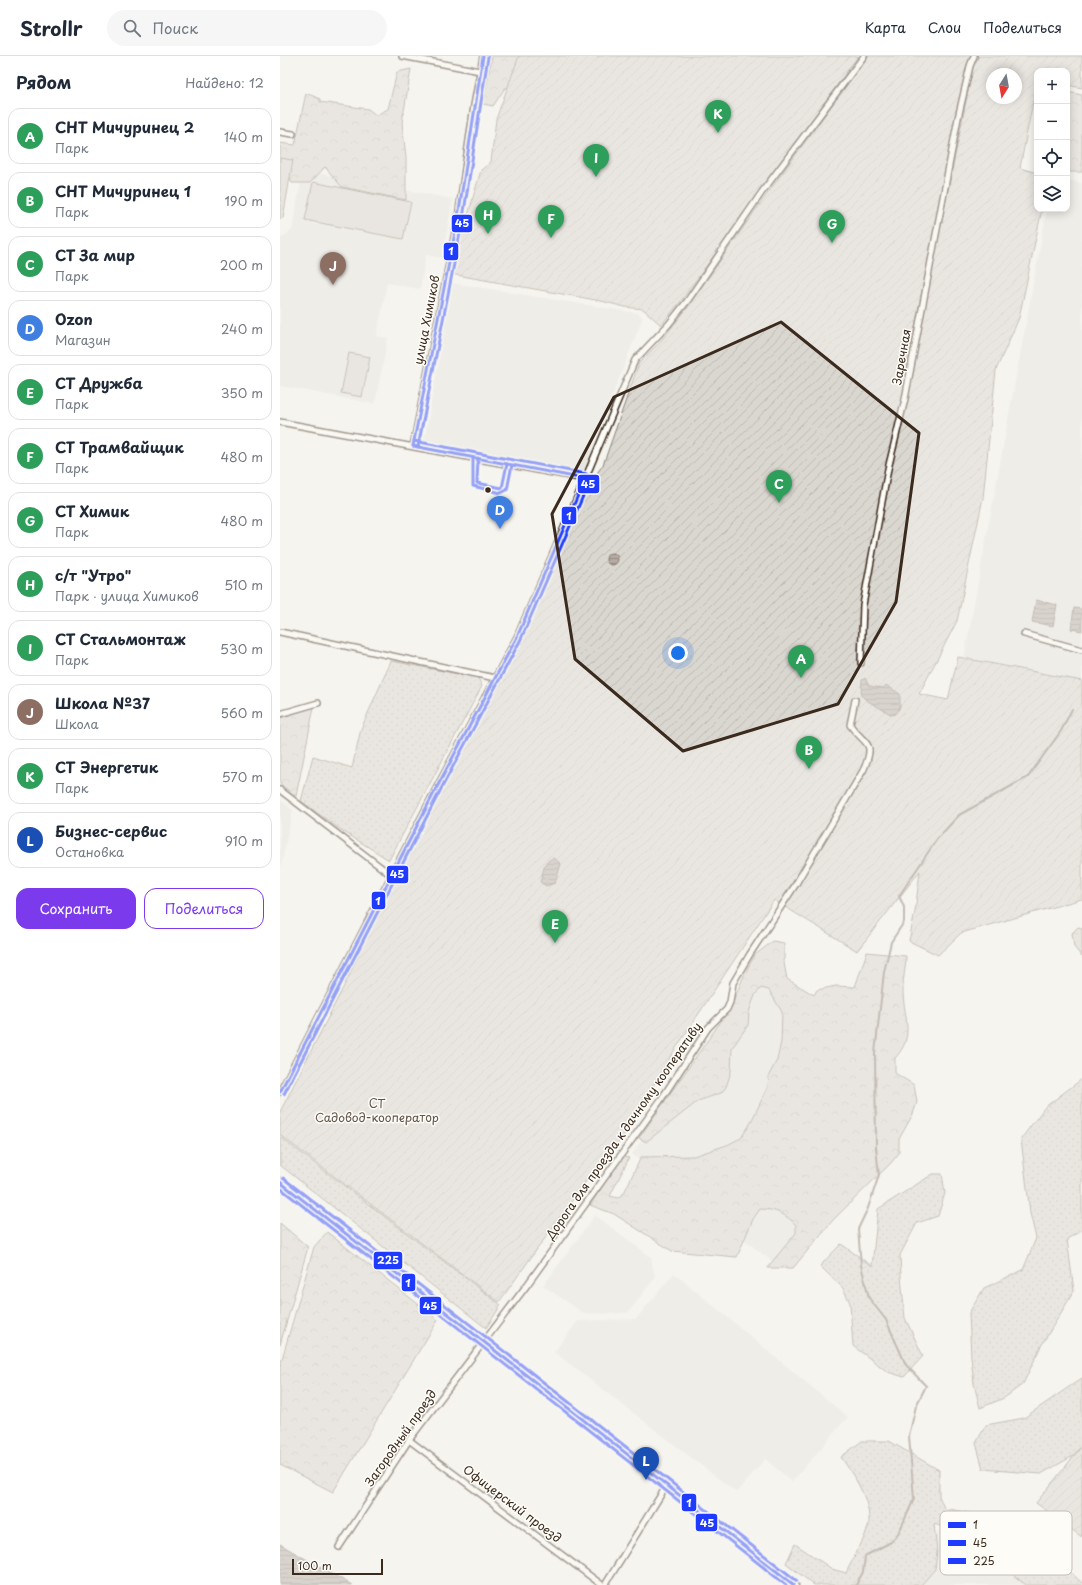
<!DOCTYPE html>
<html lang="ru">
<meta charset="utf-8">
<style>
:root{--surface:#fff;--page:#f6f6f7;--text:#1f2937;--muted:#747a83;--line:#e0e1e3;--accent:#7c3aed}
body{margin:0;font-family:"Playpen Sans",sans-serif;background:var(--page);color:var(--text)}
.controls{position:absolute;right:12px;top:12px;display:grid;overflow:hidden;border-radius:8px;box-shadow:0 2px 10px #0003}
.controls button{width:36px;height:36px;display:grid;place-items:center;padding:0;border:0;border-bottom:1px solid var(--line);background:var(--surface);color:var(--text);font:20px sans-serif}
.compass{position:absolute;left:706px;top:12px;width:36px;height:36px;border-radius:50%;background:var(--surface);box-shadow:0 2px 10px #0003;rotate:191deg}
.scale{position:absolute;left:12px;bottom:10px;width:91px;box-sizing:border-box;padding-left:4px;border:2px solid #3b2a1e;border-top:0;font-size:11px;line-height:14px;white-space:nowrap;color:#3b2a1e;-webkit-text-stroke:3px #fdfcf7;paint-order:stroke}
.you{position:absolute;left:398px;top:597px;width:14px;height:14px;margin:-10px;border:3px solid #fff;border-radius:50%;background:#1a73e8;box-shadow:0 0 0 6px #1a73e833}
.badge{display:grid;place-items:center;width:26px;height:26px;border-radius:50%;background:var(--accent);color:#fff;font-size:13px;font-weight:700}
.pin{position:absolute;translate:-50% -33px;filter:drop-shadow(0 1px 2px #0008)}
.pin::after{content:'';position:absolute;top:21px;width:14px;height:12px;background:inherit;clip-path:polygon(0 0,100% 0,50% 100%)}
.list{margin:0;padding:0;list-style:none}
h2{display:flex;justify-content:space-between;align-items:center;height:52px;margin:0;padding:0 16px;font-size:17px}
h2 small{font-size:13px;font-weight:400;color:var(--muted)}
.list li{display:grid;grid-template-columns:26px 1fr auto;gap:12px;align-items:center;box-sizing:border-box;height:56px;margin:0 8px 8px;padding:0 8px;border:1px solid var(--line);border-radius:12px}
.list b{display:block;font-size:15px;white-space:nowrap}
.list p{margin:0;font-size:13px;white-space:nowrap;color:var(--muted)}
.list em{font-size:13px;font-style:normal;color:var(--muted)}
.actions{display:flex;gap:8px;padding:12px 16px}
.actions a{flex:1;padding:9px 0;border:1px solid var(--accent);border-radius:12px;text-align:center;font-size:14px;color:var(--accent)}
.actions .main{background:var(--accent);color:#fff}
.icon{flex:none;width:22px;height:22px;fill:none;stroke:currentColor;stroke-width:2;stroke-linecap:round;stroke-linejoin:round}
.map{position:relative;flex:none;width:802px;height:1529px;overflow:hidden}
header{display:flex;align-items:center;gap:24px;box-sizing:border-box;height:56px;padding:0 20px;background:var(--surface);border-bottom:1px solid var(--line)}
header strong{font-size:19px}
nav{display:flex;gap:22px;margin-inline-start:auto;font-size:14px}
.search{width:280px;height:36px;background:var(--page);display:flex;align-items:center;gap:10px;box-sizing:border-box;padding:0 14px;border-radius:22px;color:var(--muted);font-size:15px}
main{display:flex}
aside{flex:1;background:var(--surface)}
.map>svg:first-child{display:block}
.built{fill:#e7e5df}
.grass{fill:url(#grass-dots);stroke:#8a8077}
.forest{fill:url(#forest-crowns);stroke:#8a8077}
.garden{fill:url(#garden-furrows);stroke:#8a8077;fill-rule:evenodd}
.pitch{fill:#dad6d0;stroke:#8a8077}
.water{fill:url(#water-rules);stroke:#84786e}
.lines{fill:none;stroke-linecap:round;stroke-linejoin:round}
.stream{stroke:#84786e;stroke-width:2}
.minor-casing{stroke:#3b2a1e;stroke-width:8}
.primary-casing{stroke:#3b2a1e;stroke-width:11}
.minor{stroke:#fdfcf7;stroke-width:5}
.primary{stroke:#fdfcf7;stroke-width:8}
.bus-1-casing{stroke:#fdfcf7;stroke-width:6}
.bus-2-casing{stroke:#fdfcf7;stroke-width:6}
.bus-3-casing{stroke:#fdfcf7;stroke-width:6}
.bus-1{stroke:#1f3bff;stroke-width:3}
.bus-2{stroke:#1f3bff;stroke-width:3}
.bus-3{stroke:#1f3bff;stroke-width:3}
.marked{fill:none;stroke:#3b2a1e;stroke-width:3;stroke-linejoin:round}
.bus-dot{fill:#3b2a1e;stroke:#fdfcf7;stroke-width:1.5}
.labels{text-anchor:middle;stroke-width:3;stroke-linejoin:round;paint-order:stroke}
.street-label{font-size:12px;fill:#3b2a1e;stroke:#fdfcf7}
.park-label{font-size:12px;fill:#63554a;stroke:#fdfcf7}
.key{fill:#fdfcf7;stroke:#c3bdb6;stroke-width:1}
.key-label{font-size:11px;fill:#3b2a1e}
.line-badge{stroke:#fdfcf7;stroke-width:1.5}
.badge-label{font-size:11px;text-anchor:middle;font-weight:bold;fill:#fff}
</style>
<header>
<strong>Strollr</strong>
<div class="search"><svg class="icon" aria-label="search" viewBox="0 0 24 24"><circle cx="10" cy="10" r="6"/><path d="M15 15l6 6"/></svg>Поиск</div>
<nav><a>Карта</a><a>Слои</a><a>Поделиться</a></nav>
</header>
<main>
<aside>
<h2>Рядом<small>Найдено: 12</small></h2>
<ul class="list">
<li><span class="badge" style="background:#2e9e5b">A</span><div><b>СНТ Мичуринец 2</b><p>Парк</p></div><em>140 m</em></li>
<li><span class="badge" style="background:#2e9e5b">B</span><div><b>СНТ Мичуринец 1</b><p>Парк</p></div><em>190 m</em></li>
<li><span class="badge" style="background:#2e9e5b">C</span><div><b>СТ За мир</b><p>Парк</p></div><em>200 m</em></li>
<li><span class="badge" style="background:#3f7fe0">D</span><div><b>Ozon</b><p>Магазин</p></div><em>240 m</em></li>
<li><span class="badge" style="background:#2e9e5b">E</span><div><b>СТ Дружба</b><p>Парк</p></div><em>350 m</em></li>
<li><span class="badge" style="background:#2e9e5b">F</span><div><b>СТ Трамвайщик</b><p>Парк</p></div><em>480 m</em></li>
<li><span class="badge" style="background:#2e9e5b">G</span><div><b>СТ Химик</b><p>Парк</p></div><em>480 m</em></li>
<li><span class="badge" style="background:#2e9e5b">H</span><div><b>с/т &quot;Утро&quot;</b><p>Парк · улица Химиков</p></div><em>510 m</em></li>
<li><span class="badge" style="background:#2e9e5b">I</span><div><b>СТ Стальмонтаж</b><p>Парк</p></div><em>530 m</em></li>
<li><span class="badge" style="background:#8d6e63">J</span><div><b>Школа №37</b><p>Школа</p></div><em>560 m</em></li>
<li><span class="badge" style="background:#2e9e5b">K</span><div><b>СТ Энергетик</b><p>Парк</p></div><em>570 m</em></li>
<li><span class="badge" style="background:#1a4fb4">L</span><div><b>Бизнес-сервис</b><p>Остановка</p></div><em>910 m</em></li>
</ul>
<div class="actions"><a class="main">Сохранить</a><a>Поделиться</a></div>
</aside>
<div class="map">
<svg width="802" height="1529" viewBox="0 0 802 1529">
<defs>
<pattern id="grass-dots" width="8" height="8" patternUnits="userSpaceOnUse"><rect width="8" height="8" fill="#dad6d0"/><path d="M2 2h.1M6 6h.1" fill="none" stroke="#bcb8b2" stroke-width="1.8" stroke-linecap="round"/></pattern>
<pattern id="forest-crowns" width="20" height="18" patternUnits="userSpaceOnUse"><rect width="20" height="18" fill="#dad6d0"/><path d="M2 6a3 3 0 1 1 6 0M12 15a3 3 0 1 1 6 0" fill="none" stroke="#bcb8b2"/></pattern>
<pattern id="garden-furrows" width="10" height="10" patternUnits="userSpaceOnUse"><rect width="10" height="10" fill="#dad6d0"/><path d="M-1 1l2-2M0 10L10 0M9 11l2-2" fill="none" stroke="#bcb8b2"/></pattern>
<pattern id="water-rules" width="6" height="5" patternUnits="userSpaceOnUse"><rect width="6" height="5" fill="#b4aca4"/><path d="M0 2.5h6" fill="none" stroke="#948c85"/></pattern>
</defs>
<rect width="100%" height="100%" fill="#f5f4ee"/>
<filter id="ink" filterUnits="userSpaceOnUse"><feTurbulence type="fractalNoise" baseFrequency=".025" numOctaves="2"/><feDisplacementMap in="SourceGraphic" scale="8" xChannelSelector="R" yChannelSelector="G"/><feConvolveMatrix kernelMatrix="1 2 1 2 8 2 1 2 1" color-interpolation-filters="sRGB"/></filter>
<g filter="url(#ink)">
<g class="built">
<path d="M23,114L173,143L162,202L146,199L140,233L107,227L97,280L108,282L95,348L0,330V183L12,174Z"/>
<path d="M787,124L802,127V625L684,602L767,153H787Z"/>
<path d="M173,227L357,257L362,260V264L303,415L144,385Z"/>
<path d="M0,744L13,754L0,814Z"/>
<path d="M483,914L587,1101L497,1209L352,1098Z"/>
<path d="M315,1159L371,1201L375,1222L348,1257L305,1258L263,1230Z"/>
<path d="M394,1217L568,1361L512,1426L485,1403L457,1437L274,1296L298,1265L356,1263Z"/>
<path d="M668,1462L755,1529H618Z"/>
</g>
<g class="grass">
<path d="M111,605L198,622L202,630L109,804L58,772L21,745L33,700L72,712L81,673Z"/>
<path d="M802,1023V1174L787,1183L794,1235L761,1290L743,1328L724,1342L700,1352L694,1328L691,1301L689,1257L704,1232L743,1214L756,1182L750,1157L741,1083L765,1051Z"/>
<path d="M0,1081L221,1249L206,1272L0,1109Z"/>
<path d="M653,1118H662L665,1137L658,1160L637,1167L620,1199L621,1221L625,1262L643,1300L624,1321L608,1316L573,1290L570,1247L563,1232L540,1210L561,1188L592,1210L598,1153Z"/>
<path d="M802,1322V1389L793,1400L761,1418L703,1413L696,1387L706,1369L744,1362Z"/>
<path d="M582,1385H609L659,1414V1440L664,1452L724,1464L786,1512L802,1527V1529H746L676,1475L654,1468L657,1496L655,1513L641,1529H534L506,1507L515,1488L552,1513L566,1517C571,1506 589,1476 589,1466C590,1442 573,1419 561,1401Z"/>
</g>
<g class="forest">
<path d="M212,0H254L241,32H225L213,50L203,48Z"/>
<path d="M131,13L122,67L126,101V144L62,131L45,111L30,127H12L3,107L0,106V87L15,89L26,37L40,43V46L88,53L96,59L108,53L117,16Z"/>
<path d="M787,36L802,39V116H787V71L790,70L787,59Z"/>
<path d="M34,651L16,740L0,728V662Z"/>
<path d="M798,871L802,872V901L794,891L792,877Z"/>
<path d="M493,885L504,887V907L507,923L534,939L537,934L556,930L575,931L587,896L626,900C626,911 623,921 623,931C622,959 637,979 615,1002V1017L634,1029L637,1046L633,1058L619,1083V1097L611,1107L553,1164L513,1212H487L516,1177V1169C506,1158 495,1153 480,1153L473,1163L457,1201L392,1195L334,1158L310,1149L339,1106L344,1101L349,1102L330,1140L338,1142L344,1137L361,1101L414,1100L447,1089L461,1082L469,1070L488,1031L489,1019L497,1004L501,986L502,956L489,934L481,932L475,939L469,956L468,969L452,992L451,1016L446,1031L441,1037L418,1045L366,1086L359,1082L451,951L465,917L475,899Z"/>
<path d="M0,1167L28,1191L0,1289Z"/>
<path d="M47,1176L158,1264L53,1436L0,1409V1310L34,1191Z"/>
</g>
<g class="garden">
<path d="M239,0H578L401,245L381,269L363,253L345,251L321,245L171,218L201,114L211,106L216,63Z"/>
<path d="M588,0H691L687,8L629,302L634,303L693,11L699,0H802V32L787,29V15H757V25L740,112L757,117V153H762L739,262L716,314L703,442L677,565L639,638L668,644L678,601L802,625V843L681,877L658,899L629,885L635,856L640,815L577,895L494,844L394,995L340,1085L309,1121L219,1246L0,1079V1056L64,930L165,716L235,585L291,452L323,409L359,307L380,286L405,255L482,145ZM712,18H736V42H712Z"/>
<path d="M802,1390V1481L756,1447Z"/>
</g>
<g class="pitch">
<path d="M0,102L13,104L3,162L0,163Z"/>
<path d="M33,126L131,146L123,183L25,164Z"/>
<path d="M69,297L90,301L82,341L61,337Z"/>
</g>
<g class="water">
<circle cx="332" cy="503" r="6"/>
<path d="M756,544L777,549L773,570L752,566Z"/>
<path d="M794,552L802,553V575L791,573Z"/>
<path d="M585,622L589,630L603,632L606,629L620,638V651L616,658L612,659L586,644L581,639L582,624Z"/>
<path d="M274,802L281,808L275,827L266,830L260,826C263,818 263,804 274,802Z"/>
<path d="M0,1488L10,1494L72,1529H0Z"/>
</g>
<g class="lines">
<path class="stream" d="M576,1529L583,1516L585,1500L611,1486L619,1476L634,1443L629,1380L636,1350L646,1330L626,1309L606,1264L589,1242L581,1209L578,1173L588,1152L599,1119L596,1092L595,997L604,916L611,886L624,866V851L619,840L657,783L679,759L748,721L781,675L792,653"/>
<g class="minor-casing">
<g id="minor">
<path d="M122,0L200,15"/>
<path d="M0,76L13,78"/>
<path d="M0,366L305,423L237,581L157,731L0,1036"/>
<path d="M133,390L178,161L194,49L203,0"/>
<path d="M305,423L355,304L388,269L408,244L482,136L584,0"/>
<path d="M0,576L215,622"/>
<path d="M744,578L802,594"/>
<path d="M581,607L583,549L608,413L625,343L678,62L690,10L694,0"/>
<path d="M0,658L38,647"/>
<path d="M0,734L111,819"/>
<path d="M129,1384L322,1529"/>
<path d="M59,1491L129,1384L247,1229L380,1045L428,972L447,953L450,946L453,927L470,898L514,831L584,713C596,684 585,690 570,669L575,644"/>
<path d="M325,1529L387,1429"/>
</g>
</g>
<g class="primary-casing">
<path id="primary" d="M0,1126L514,1529"/>
</g>
<use href="#minor" class="minor"/>
<use href="#primary" class="primary"/>
<g class="bus-1-casing">
<g id="bus-1">
<path d="M133,390L178,161L203,0"/>
<path d="M198,402L197,427L222,432L227,408"/>
<path d="M0,1036L157,731L237,581L305,423L133,390"/>
<path d="M0,1126L514,1529"/>
</g>
</g>
<g class="bus-2-casing">
<g id="bus-2">
<path d="M138,391L183,162L208,1"/>
<path d="M193,402V430L221,437L227,434L232,409"/>
<path d="M4,1038L161,733L241,583L310,424L309,420L306,418L134,385"/>
<path d="M0,1132L506,1529"/>
</g>
</g>
<g class="bus-3-casing">
<path id="bus-3" d="M3,1122L517,1525"/>
</g>
<use href="#bus-1" class="bus-1"/>
<use href="#bus-2" class="bus-2"/>
<use href="#bus-3" class="bus-3"/>
</g>
</g>
<path d="M0 0H802V1529H0ZM501,266L639,377L616,546L558,648L403,695L295,603L272,458L334,341Z" fill="#f5f4ee" fill-opacity=".55" fill-rule="evenodd"/>
<path class="marked" d="M501,266L639,377L616,546L558,648L403,695L295,603L272,458L334,341Z"/>
<circle class="bus-dot" cx="208" cy="434" r="3.5"/>
<g class="labels">
<g class="street-label">
<text transform="translate(147 264) rotate(-79)" y="4">улица Химиков</text>
<text transform="translate(622 301) rotate(-80)" y="4">Заречная</text>
<text transform="translate(344 1075) rotate(-55)" y="4">Дорога для проезда к дачному кооперативу</text>
<text transform="translate(121 1382) rotate(-55)" y="4">Загородный проезд</text>
<text transform="translate(232 1448) rotate(37)" y="4">Офицерский проезд</text>
</g>
<g class="park-label">
<text x="97" y="1052">СТ<tspan x="97" dy="14">Садовод-кооператор</tspan></text>
</g>
</g>
<rect x="660" y="1455" width="132" height="64" rx="6" class="key"/>
<rect x="668" y="1466" width="18" height="6" fill="#1f3bff"/>
<rect x="668" y="1484" width="18" height="6" fill="#1f3bff"/>
<rect x="668" y="1502" width="18" height="6" fill="#1f3bff"/>
<g class="key-label">
<text x="693" y="1473">1</text>
<text x="693" y="1491">45</text>
<text x="693" y="1509">225</text>
</g>
<g class="line-badge">
<rect x="171" y="158" width="22" height="19" rx="4" fill="#1f3bff"/>
<rect x="163" y="186" width="16" height="19" rx="4" fill="#1f3bff"/>
<rect x="297" y="418" width="23" height="20" rx="4" fill="#1f3bff"/>
<rect x="281" y="450" width="16" height="19" rx="4" fill="#1f3bff"/>
<rect x="106" y="809" width="23" height="19" rx="4" fill="#1f3bff"/>
<rect x="91" y="835" width="15" height="19" rx="4" fill="#1f3bff"/>
<rect x="93" y="1195" width="30" height="19" rx="4" fill="#1f3bff"/>
<rect x="121" y="1217" width="15" height="19" rx="4" fill="#1f3bff"/>
<rect x="139" y="1240" width="23" height="19" rx="4" fill="#1f3bff"/>
<rect x="401" y="1437" width="16" height="19" rx="4" fill="#1f3bff"/>
<rect x="415" y="1457" width="23" height="19" rx="4" fill="#1f3bff"/>
</g>
<g class="badge-label">
<text x="182" y="171">45</text>
<text x="171" y="199">1</text>
<text x="308" y="432">45</text>
<text x="289" y="464">1</text>
<text x="117" y="822">45</text>
<text x="98" y="849">1</text>
<text x="108" y="1208">225</text>
<text x="128" y="1231">1</text>
<text x="150" y="1254">45</text>
<text x="409" y="1451">1</text>
<text x="427" y="1471">45</text>
</g>
</svg>
<div class="controls">
<button>+</button>
<button>−</button>
<button><svg class="icon" aria-label="locate" viewBox="0 0 24 24"><circle cx="12" cy="12" r="6"/><path d="M12 2v4M12 18v4M2 12h4M18 12h4"/></svg></button>
<button><svg class="icon" aria-label="layers" viewBox="0 0 24 24"><path d="M12 4l9 5-9 5-9-5zM3 14l9 5 9-5"/></svg></button>
</div>
<svg class="compass" viewBox="-18 -18 36 36"><path d="M0-13l5 13h-10z" fill="#e53935"/><path d="M0 13l5-13h-10z" fill="#747a83"/></svg>
<div class="scale">100 m</div>
<div class="you"></div>
<div class="pin badge" style="left:521px;top:622px;background:#2e9e5b">A</div>
<div class="pin badge" style="left:529px;top:713px;background:#2e9e5b">B</div>
<div class="pin badge" style="left:499px;top:447px;background:#2e9e5b">C</div>
<div class="pin badge" style="left:220px;top:473px;background:#3f7fe0">D</div>
<div class="pin badge" style="left:275px;top:887px;background:#2e9e5b">E</div>
<div class="pin badge" style="left:271px;top:182px;background:#2e9e5b">F</div>
<div class="pin badge" style="left:552px;top:187px;background:#2e9e5b">G</div>
<div class="pin badge" style="left:208px;top:178px;background:#2e9e5b">H</div>
<div class="pin badge" style="left:316px;top:121px;background:#2e9e5b">I</div>
<div class="pin badge" style="left:53px;top:229px;background:#8d6e63">J</div>
<div class="pin badge" style="left:438px;top:77px;background:#2e9e5b">K</div>
<div class="pin badge" style="left:366px;top:1424px;background:#1a4fb4">L</div>
</div>
</main>
